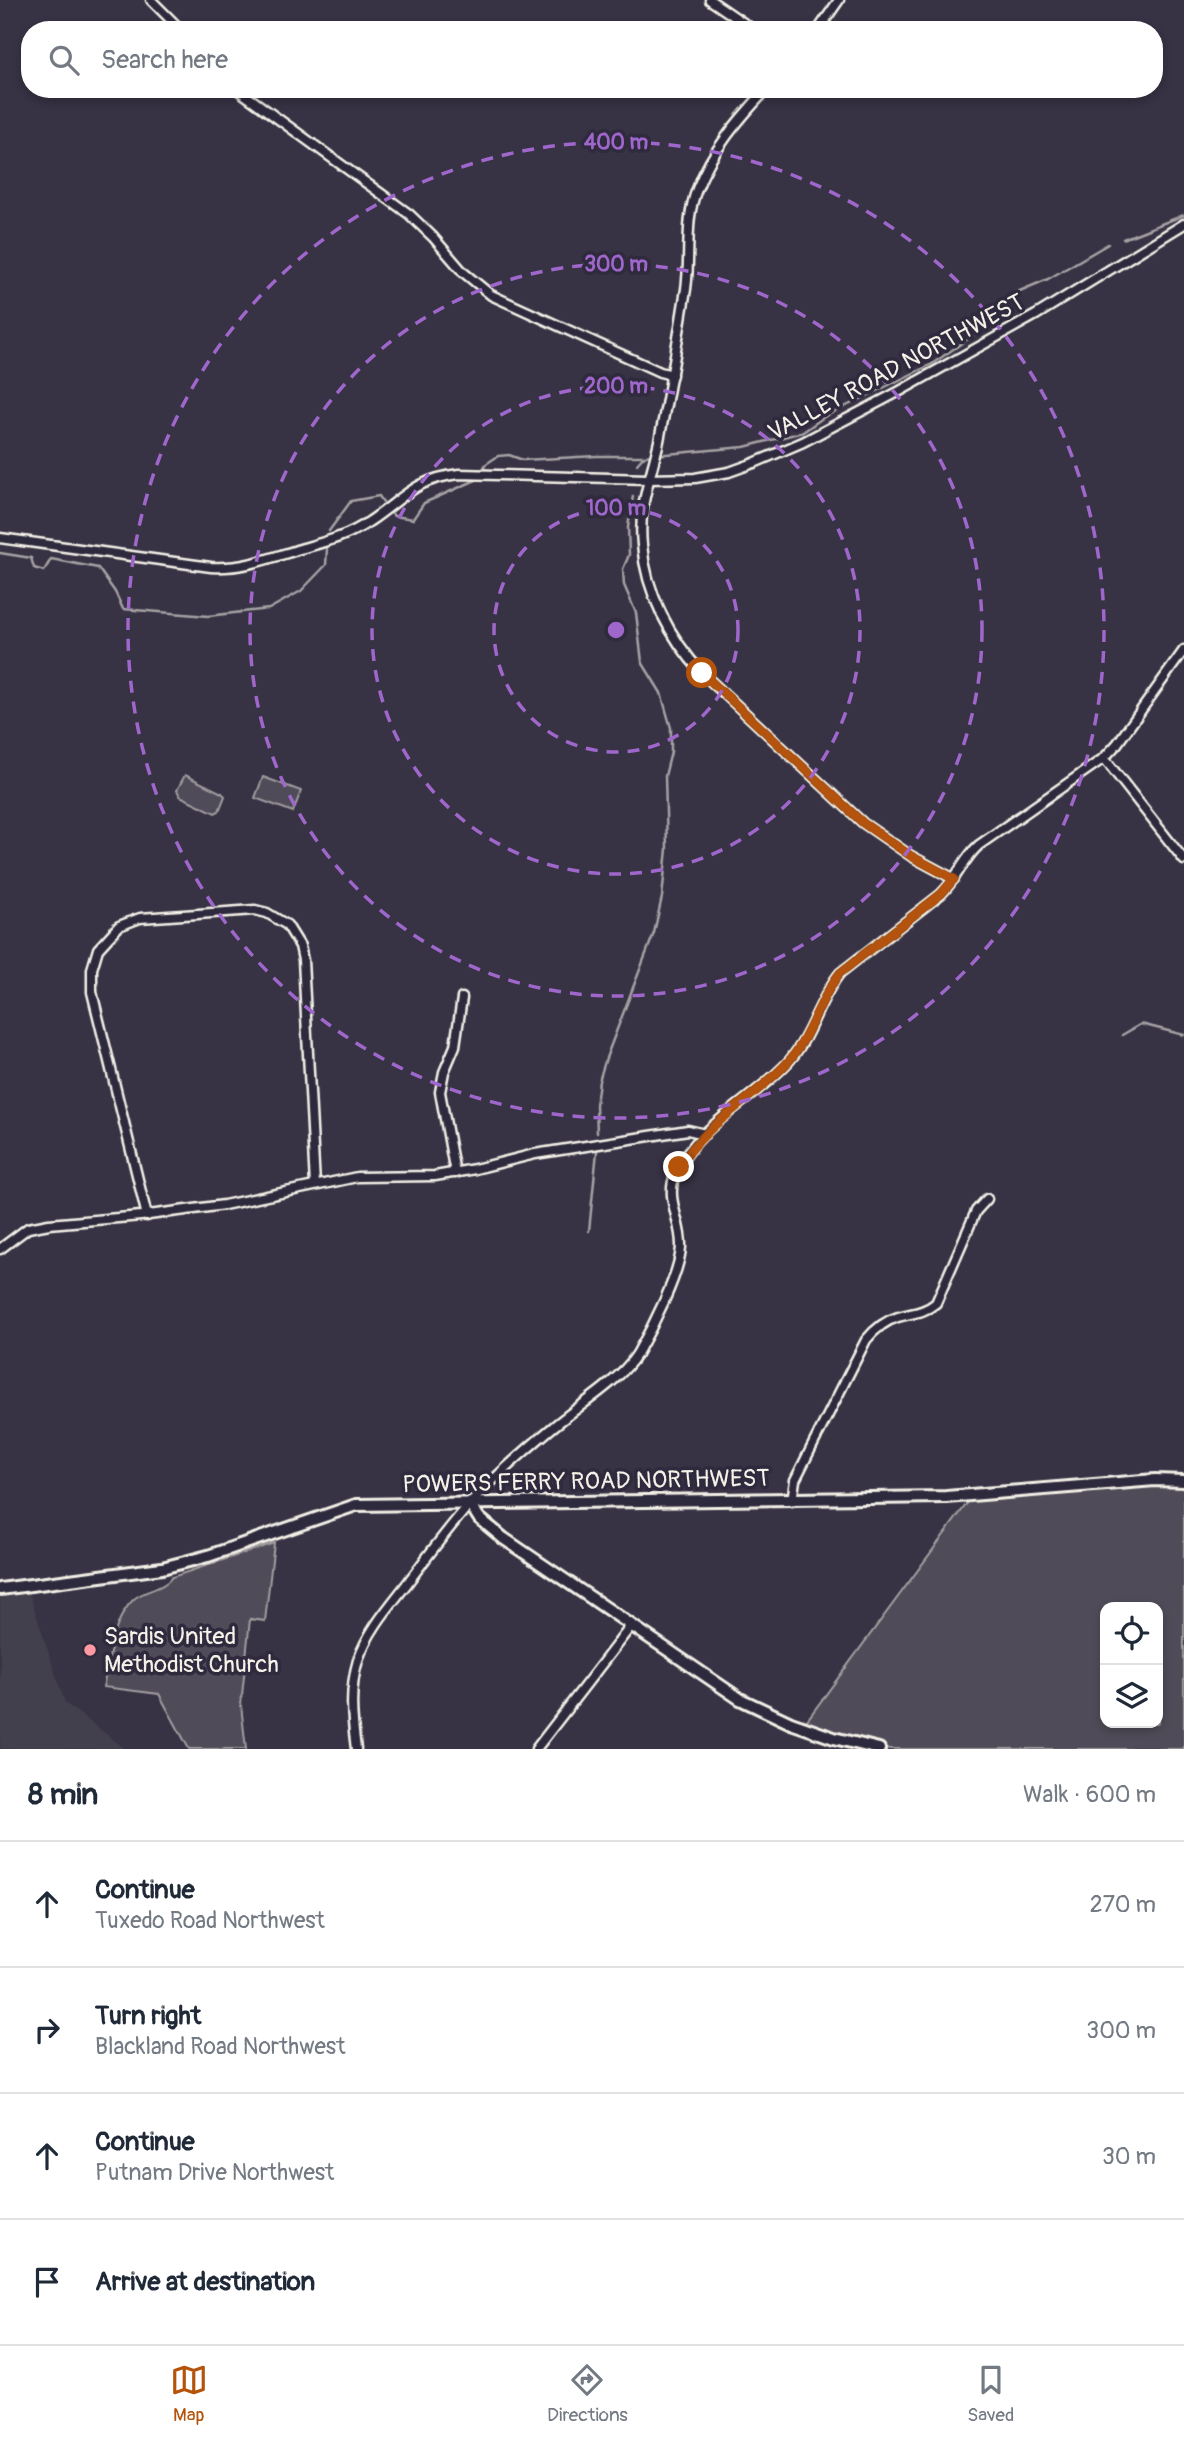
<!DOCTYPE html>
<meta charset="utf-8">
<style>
:root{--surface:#fff;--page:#f6f6f7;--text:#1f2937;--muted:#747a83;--line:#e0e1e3;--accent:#b45309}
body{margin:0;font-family:Pangolin,sans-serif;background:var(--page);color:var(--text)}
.controls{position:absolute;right:21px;bottom:21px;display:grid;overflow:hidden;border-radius:14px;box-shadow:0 4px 10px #0003}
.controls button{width:63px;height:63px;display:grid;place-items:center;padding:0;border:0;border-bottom:2px solid var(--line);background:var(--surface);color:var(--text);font:35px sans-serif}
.stop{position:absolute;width:21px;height:21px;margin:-16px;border:5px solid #b45309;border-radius:50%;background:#fff}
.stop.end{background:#b45309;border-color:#fff;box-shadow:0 2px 7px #0008}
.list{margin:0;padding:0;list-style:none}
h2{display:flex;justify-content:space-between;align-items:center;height:91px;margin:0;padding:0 28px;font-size:30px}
h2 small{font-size:23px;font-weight:400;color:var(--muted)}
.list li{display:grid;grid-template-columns:46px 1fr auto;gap:21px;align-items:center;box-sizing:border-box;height:126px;padding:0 28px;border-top:2px solid var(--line)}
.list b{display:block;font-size:26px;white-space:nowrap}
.list p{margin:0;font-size:23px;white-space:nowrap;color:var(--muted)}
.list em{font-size:23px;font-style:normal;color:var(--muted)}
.icon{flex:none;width:38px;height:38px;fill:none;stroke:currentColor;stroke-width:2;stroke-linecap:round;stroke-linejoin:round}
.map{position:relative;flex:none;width:1184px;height:1749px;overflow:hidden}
.search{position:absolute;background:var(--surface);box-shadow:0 4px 10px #0003;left:21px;right:21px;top:21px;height:77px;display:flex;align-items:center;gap:18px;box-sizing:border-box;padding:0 24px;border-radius:28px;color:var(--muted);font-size:26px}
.sheet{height:595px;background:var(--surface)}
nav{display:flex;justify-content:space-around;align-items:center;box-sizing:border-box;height:98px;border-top:2px solid var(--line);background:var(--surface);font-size:19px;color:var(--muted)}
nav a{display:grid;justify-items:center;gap:4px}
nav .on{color:var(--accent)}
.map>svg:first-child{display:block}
.built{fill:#433f4e}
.green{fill:#504b59;stroke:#a29ea0;stroke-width:2;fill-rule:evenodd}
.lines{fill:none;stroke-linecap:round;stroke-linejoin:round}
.stream{stroke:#a6a2a4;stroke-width:2.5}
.street-casing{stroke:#f4f1e8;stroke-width:13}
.secondary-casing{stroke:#f4f1e8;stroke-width:16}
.street{stroke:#2f2a3d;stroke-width:8}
.secondary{stroke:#2f2a3d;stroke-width:10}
.route{stroke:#b45309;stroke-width:9}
.ring{fill:none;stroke:#9f67cb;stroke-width:3.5;stroke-dasharray:12 9}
.poi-dot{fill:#ff9aa2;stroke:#2f2a3d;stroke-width:2.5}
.labels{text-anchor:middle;stroke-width:7;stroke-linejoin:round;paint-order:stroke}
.street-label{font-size:24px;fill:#f4f1e8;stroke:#2f2a3d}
.poi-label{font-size:24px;fill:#f4f1e8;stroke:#2f2a3d;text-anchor:start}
.centre{fill:#9f67cb;stroke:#2f2a3d;stroke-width:3.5}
.ring-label{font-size:21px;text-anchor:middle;font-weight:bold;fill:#9f67cb;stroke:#2f2a3d;stroke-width:7;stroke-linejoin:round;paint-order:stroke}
</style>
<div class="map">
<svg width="1184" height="1749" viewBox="0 0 1184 1749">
<rect width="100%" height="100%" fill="#373244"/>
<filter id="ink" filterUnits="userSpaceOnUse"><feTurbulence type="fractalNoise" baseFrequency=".0143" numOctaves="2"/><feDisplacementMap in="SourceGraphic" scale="14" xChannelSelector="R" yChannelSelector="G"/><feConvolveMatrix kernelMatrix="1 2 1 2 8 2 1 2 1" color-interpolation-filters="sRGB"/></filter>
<g filter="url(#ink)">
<path class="built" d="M29,1592L65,1703L126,1749H0V1593Z"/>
<g class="green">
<path d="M185,775L222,793L225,796L219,811L215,813L180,796L177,790Z"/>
<path d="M263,777L301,791L293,812L255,798Z"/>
<path d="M1184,1479V1749H890L802,1727L977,1490ZM1105,1607H1158V1723H1105Z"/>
<path d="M274,1543L265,1621L250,1619L241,1705L246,1749H189L159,1694L103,1687C110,1659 112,1619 134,1599C145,1589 163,1590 172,1577Z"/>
</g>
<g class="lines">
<g class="stream">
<path d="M1123,239L1184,215"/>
<path d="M637,464L644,456"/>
<path d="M483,469L486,464L498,456L509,455L523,460L596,456H644L744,447L803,432L824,417L932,364L982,329L1015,293L1048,279L1108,244"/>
<path d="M391,513L394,516L413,519L424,503L476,480"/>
<path d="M329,531L351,501L379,496L383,502"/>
<path d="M0,553L31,558L34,568L44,571L51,559L98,568L115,592L123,609L208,616L269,609L301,591L326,565L327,548"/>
<path d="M1122,1035L1141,1024L1184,1035"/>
<path d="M597,1133L596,1105L599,1081L606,1058L654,933L662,897L667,849L665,776L671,752V728L661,693L642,662L636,613L624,585L623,569L629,555L628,527L633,496"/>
<path d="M589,1231L597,1151"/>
</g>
<g class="street-casing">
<g id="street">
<path d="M151,0L181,30"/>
<path d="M710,0L754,30"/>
<path d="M818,30L839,0"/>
<path d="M237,89L409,214L433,237L463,272L491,295L660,372L672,375"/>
<path d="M767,89C739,119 712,150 697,189C684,221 691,255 686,289C678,340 669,391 659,441C651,478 638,505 642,545C646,593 670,638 702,673L863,823L911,856L954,879"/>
<path d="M0,538L211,567C243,569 270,558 300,549C325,542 349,536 370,521C404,498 415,479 459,474L648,479L695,478L729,472L754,463L803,442L900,391L1036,315L1184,224"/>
<path d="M1104,758L1184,860"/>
<path d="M455,1173L440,1092L444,1072L455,1046L462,998"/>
<path d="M147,1216L92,992V969L98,949L119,926L140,918L255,910L267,913L287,925L300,946L303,960L315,1185"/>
<path d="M0,1249L28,1228L49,1224L141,1216L224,1205L357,1177L435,1176L475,1169L535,1154L688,1130L705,1134"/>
<path d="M792,1501L795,1480L866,1340C875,1329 884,1321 898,1317C912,1313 924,1313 936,1303L976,1211L987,1199"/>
<path d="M356,1749C352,1719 349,1690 358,1660C368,1631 388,1608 406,1585C426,1558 446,1531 468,1506C494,1477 524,1451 553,1427C579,1405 619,1382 637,1354C651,1330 680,1274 681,1247C682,1222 665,1199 675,1175C698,1123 755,1100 790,1060C812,1034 819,999 840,973L941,894C957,879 963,859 979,845L1104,758L1117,744L1184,650"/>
<path d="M536,1749L631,1626"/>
</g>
</g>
<g class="secondary-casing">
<g id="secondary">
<path d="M470,1504L479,1518L503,1538L740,1699L791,1723L834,1738L879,1749"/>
<path d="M0,1589L162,1568L208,1556L356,1505L946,1497L1155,1480L1184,1481"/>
</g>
</g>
<use href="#street" class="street"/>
<use href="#secondary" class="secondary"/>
</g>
</g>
<g class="lines" filter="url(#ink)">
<path class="route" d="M679,1167C707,1122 754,1099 788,1062C811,1036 818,1000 840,973L941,894L954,879L911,856L863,823L702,673"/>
</g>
<g class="ring">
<circle cx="616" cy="630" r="122"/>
<circle cx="616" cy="630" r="244"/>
<circle cx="616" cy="630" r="366"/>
<circle cx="616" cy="630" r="488"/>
</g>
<circle class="poi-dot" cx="90" cy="1650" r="7"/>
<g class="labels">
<g class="street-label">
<text transform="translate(896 367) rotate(-28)" y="8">VALLEY ROAD NORTHWEST</text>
<text transform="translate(586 1481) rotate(-1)" y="8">POWERS FERRY ROAD NORTHWEST</text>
</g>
<g class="poi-label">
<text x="104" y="1644">Sardis United<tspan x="104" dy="28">Methodist Church</tspan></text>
</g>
</g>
<circle cx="616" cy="630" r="10" class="centre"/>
<g class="ring-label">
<text x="616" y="149">400 m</text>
<text x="616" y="271">300 m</text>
<text x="616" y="393">200 m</text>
<text x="616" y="515">100 m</text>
</g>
</svg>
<div class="controls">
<button><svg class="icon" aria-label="locate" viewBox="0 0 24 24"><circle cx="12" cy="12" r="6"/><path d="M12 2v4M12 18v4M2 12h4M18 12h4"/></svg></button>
<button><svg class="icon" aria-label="layers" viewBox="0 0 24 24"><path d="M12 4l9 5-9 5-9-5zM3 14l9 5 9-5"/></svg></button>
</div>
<div class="stop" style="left:702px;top:673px"></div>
<div class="stop end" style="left:679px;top:1167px"></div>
<div class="search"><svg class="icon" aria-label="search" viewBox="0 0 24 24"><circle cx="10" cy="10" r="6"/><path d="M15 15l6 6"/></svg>Search here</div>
</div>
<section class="sheet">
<h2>8 min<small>Walk · 600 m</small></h2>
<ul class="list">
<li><svg class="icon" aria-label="ahead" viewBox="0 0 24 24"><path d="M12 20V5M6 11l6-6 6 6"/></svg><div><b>Continue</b><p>Tuxedo Road Northwest</p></div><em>270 m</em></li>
<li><svg class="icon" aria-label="right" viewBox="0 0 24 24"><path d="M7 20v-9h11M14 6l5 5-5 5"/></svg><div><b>Turn right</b><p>Blackland Road Northwest</p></div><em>300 m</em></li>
<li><svg class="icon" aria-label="ahead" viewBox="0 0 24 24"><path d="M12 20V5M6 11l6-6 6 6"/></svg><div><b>Continue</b><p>Putnam Drive Northwest</p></div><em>30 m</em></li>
<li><svg class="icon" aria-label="arrive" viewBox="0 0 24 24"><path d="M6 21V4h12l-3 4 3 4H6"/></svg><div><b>Arrive at destination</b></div></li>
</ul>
</section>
<nav>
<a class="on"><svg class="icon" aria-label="map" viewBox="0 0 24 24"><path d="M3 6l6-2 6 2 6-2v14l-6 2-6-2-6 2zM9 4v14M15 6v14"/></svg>Map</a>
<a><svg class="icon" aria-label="directions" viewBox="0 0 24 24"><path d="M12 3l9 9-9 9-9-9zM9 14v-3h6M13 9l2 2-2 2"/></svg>Directions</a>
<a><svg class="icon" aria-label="saved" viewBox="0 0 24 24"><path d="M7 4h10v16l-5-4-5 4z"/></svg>Saved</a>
</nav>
